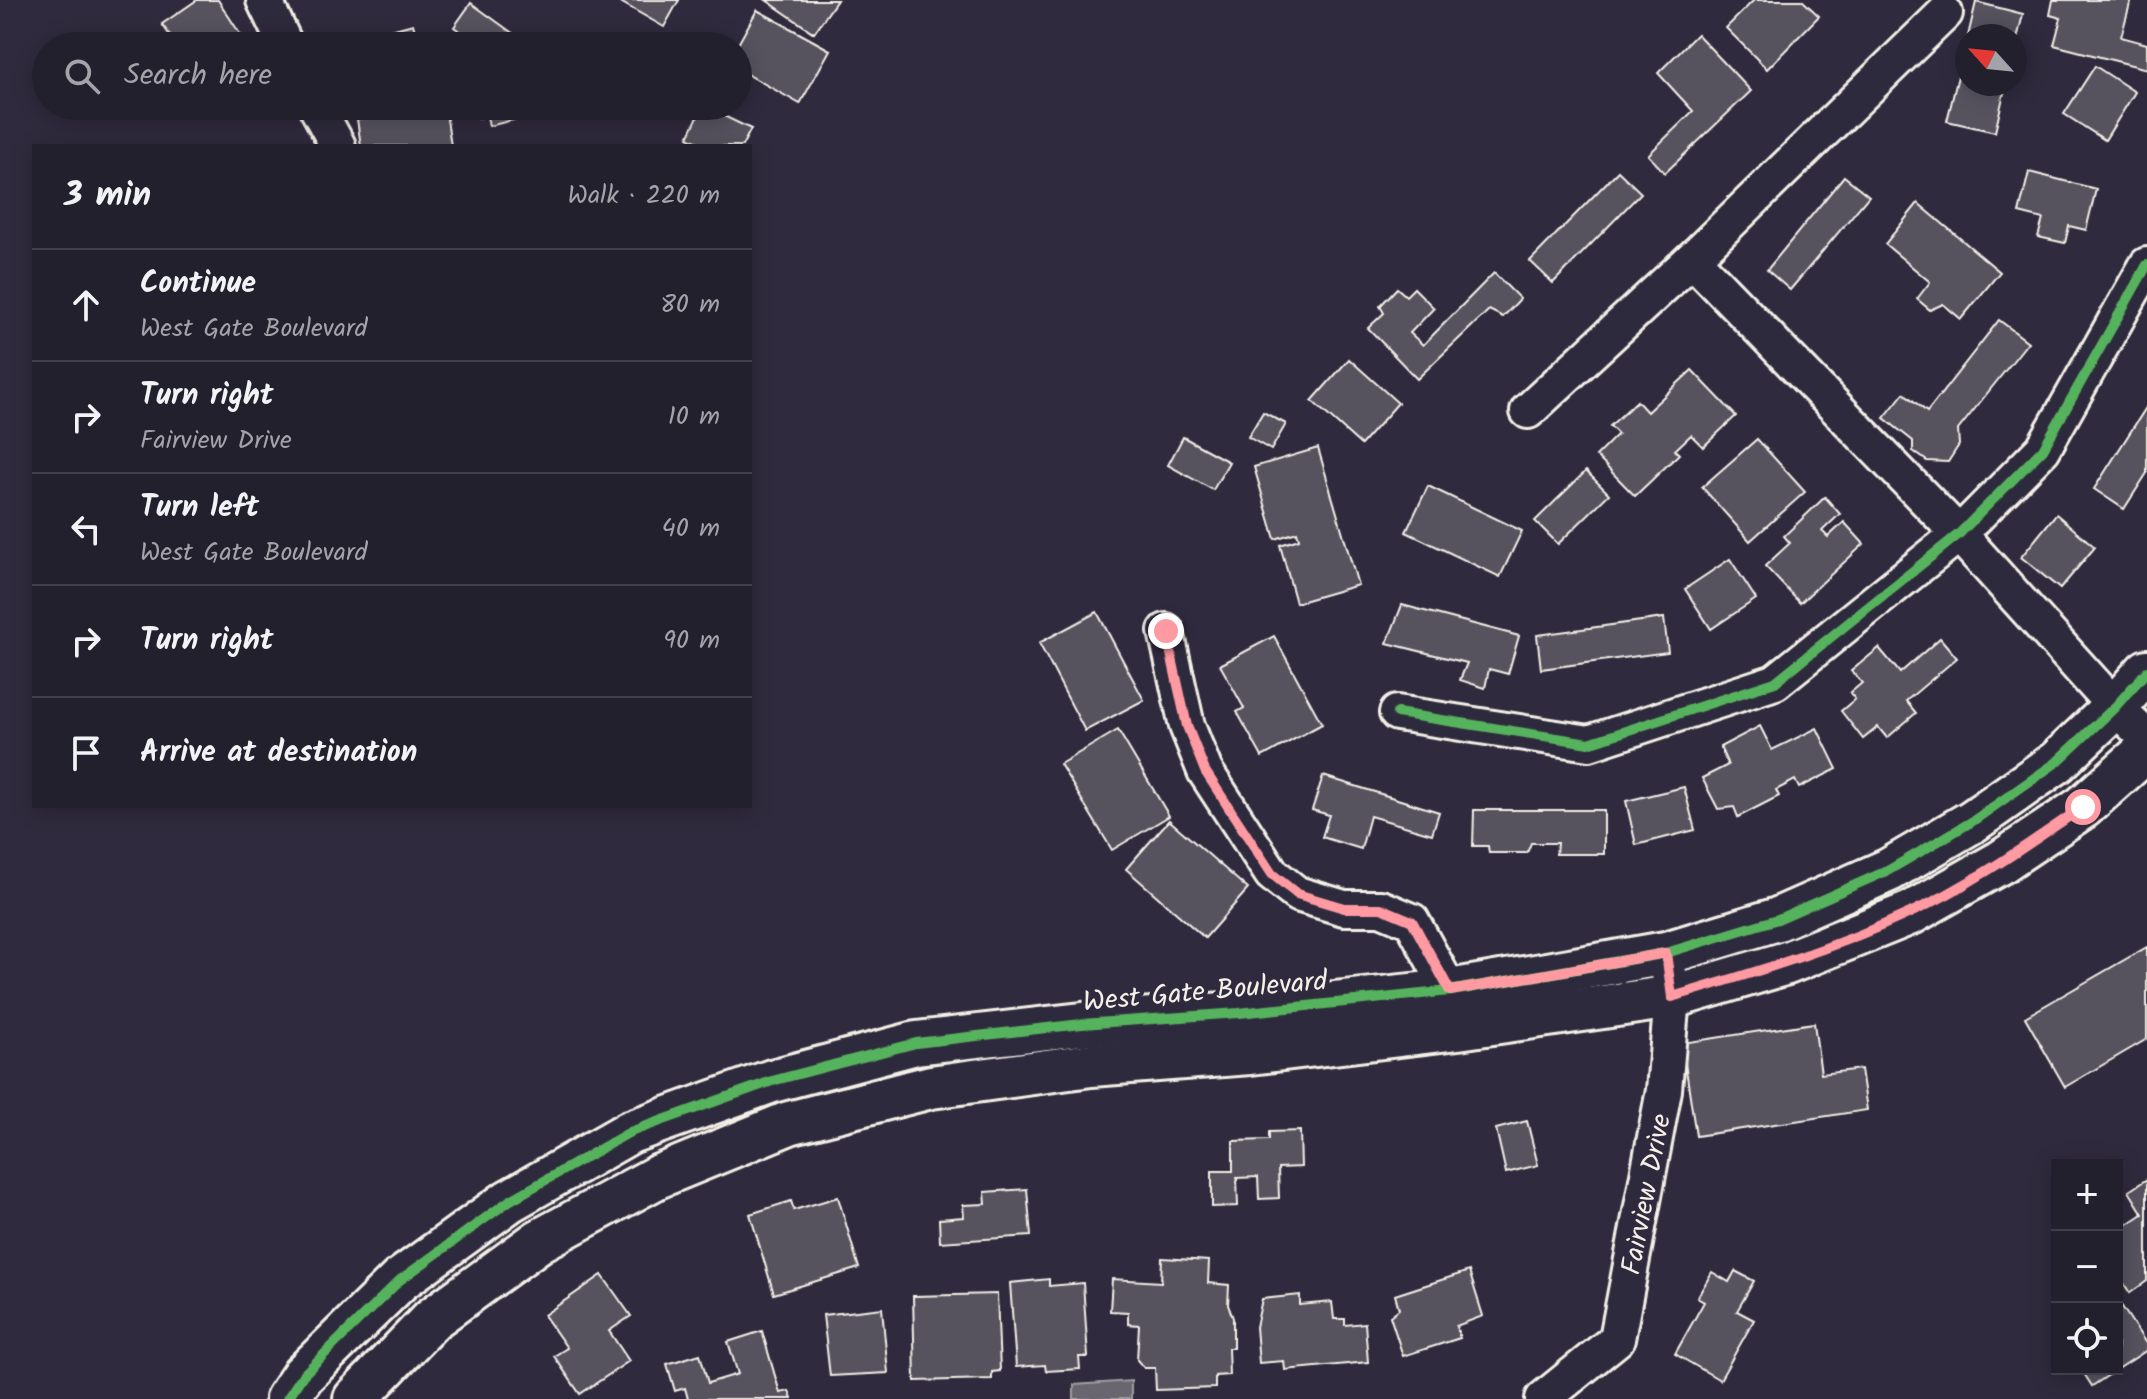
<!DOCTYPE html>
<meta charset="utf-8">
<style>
:root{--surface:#23202e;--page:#2f2d3a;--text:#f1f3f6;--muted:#a3a3aa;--line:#403e4a}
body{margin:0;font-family:Kalam,sans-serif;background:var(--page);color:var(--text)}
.controls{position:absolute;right:24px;bottom:24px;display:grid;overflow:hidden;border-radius:0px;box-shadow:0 4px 20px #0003}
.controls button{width:72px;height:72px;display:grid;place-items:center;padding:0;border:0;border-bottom:2px solid var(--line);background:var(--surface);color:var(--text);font:40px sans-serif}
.compass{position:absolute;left:1955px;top:24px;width:72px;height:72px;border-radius:50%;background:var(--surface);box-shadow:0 4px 20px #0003;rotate:297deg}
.stop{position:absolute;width:24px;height:24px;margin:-18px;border:6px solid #ff9aa2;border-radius:50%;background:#fff}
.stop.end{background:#ff9aa2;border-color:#fff;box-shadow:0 2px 8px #0008}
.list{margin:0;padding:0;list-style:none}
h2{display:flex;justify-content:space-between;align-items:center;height:104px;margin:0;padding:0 32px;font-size:34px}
h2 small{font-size:26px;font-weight:400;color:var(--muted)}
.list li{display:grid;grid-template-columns:52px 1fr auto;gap:24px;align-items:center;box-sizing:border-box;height:112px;padding:0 32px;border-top:2px solid var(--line)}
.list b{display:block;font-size:30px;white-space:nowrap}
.list p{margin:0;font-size:26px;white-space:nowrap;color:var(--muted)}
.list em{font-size:26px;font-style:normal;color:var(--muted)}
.icon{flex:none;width:44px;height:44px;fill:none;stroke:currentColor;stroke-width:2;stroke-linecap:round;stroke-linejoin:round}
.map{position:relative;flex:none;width:2147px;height:1399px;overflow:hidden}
.search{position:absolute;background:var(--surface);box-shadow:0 4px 20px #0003;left:32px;top:32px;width:720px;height:88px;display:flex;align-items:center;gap:20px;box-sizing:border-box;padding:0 28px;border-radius:44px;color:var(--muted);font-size:30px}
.panel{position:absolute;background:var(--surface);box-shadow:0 4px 20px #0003;left:32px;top:144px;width:720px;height:664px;border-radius:0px}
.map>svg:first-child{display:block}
.water{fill:#6a6670;stroke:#a19ea0;stroke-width:2}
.building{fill:#56525f;stroke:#f4f1e8;stroke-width:2}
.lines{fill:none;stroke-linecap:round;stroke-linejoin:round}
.minor-casing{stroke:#f4f1e8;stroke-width:40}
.tertiary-casing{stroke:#f4f1e8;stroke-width:48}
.minor{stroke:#2f2a3d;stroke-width:34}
.tertiary{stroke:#2f2a3d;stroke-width:42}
.cycleway-casing{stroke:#2f2a3d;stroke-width:15}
.cycleway{stroke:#56b35d;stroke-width:10}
.route{stroke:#ff9aa2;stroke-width:10}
.labels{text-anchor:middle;stroke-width:8;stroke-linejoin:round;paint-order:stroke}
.street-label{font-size:28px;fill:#f4f1e8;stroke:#2f2a3d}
</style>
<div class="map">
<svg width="2147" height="1399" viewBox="0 0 2147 1399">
<rect width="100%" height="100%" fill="#2f2a3d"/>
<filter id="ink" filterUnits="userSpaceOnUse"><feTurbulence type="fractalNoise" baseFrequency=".0125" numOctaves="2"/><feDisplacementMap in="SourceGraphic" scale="16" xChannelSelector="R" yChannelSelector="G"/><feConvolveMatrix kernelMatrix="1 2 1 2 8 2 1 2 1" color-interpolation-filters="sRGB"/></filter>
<g filter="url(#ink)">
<path class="water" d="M1131,1381V1399H1074V1385Z"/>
<g class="building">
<path d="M197,0H218L248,46H177L162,24Z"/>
<path d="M617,0H679L664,27Z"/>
<path d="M766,0H837L814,33Z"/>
<path d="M1754,0H1802L1819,16L1767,69L1726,28Z"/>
<path d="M2053,0H2131L2121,37L2147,44V69L2054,45L2061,18L2050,15Z"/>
<path d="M1976,2L2023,14L2015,48V36H1968Z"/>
<path d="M471,3L518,37L512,46H481L454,27Z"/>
<path d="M757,10L830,50L800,104L738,69L737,46Z"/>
<path d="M413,24L419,46H331Z"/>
<path d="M1697,34L1751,91L1665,173L1648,155L1693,111L1658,73Z"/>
<path d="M1967,39V84H2006L1995,132L1947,121Z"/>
<path d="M2095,66L2135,92L2105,140L2064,114Z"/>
<path d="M434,106H445L451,146H361L357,119Z"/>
<path d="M470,106H514L517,119L489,126L487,116L478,118L477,112L472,114Z"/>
<path d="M703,106L751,129L742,146H706L688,137Z"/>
<path d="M1618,171L1641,193L1553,283L1530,261Z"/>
<path d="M2029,172L2096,189L2086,230L2069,226L2065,243L2038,237L2043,219L2019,213Z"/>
<path d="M1844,176L1869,196L1790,290L1767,270Z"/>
<path d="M1918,203L2000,272L1961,319L1943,304L1930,310L1917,299L1930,282L1885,244Z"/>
<path d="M1494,273L1520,299L1503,317L1489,310L1417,379L1368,328L1384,313L1380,306L1397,288L1406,296L1414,288L1434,308L1410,333L1423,345Z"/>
<path d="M1999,320L2028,342L1958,430L1959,445L1948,462L1927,461L1913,451V441L1884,418L1904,393L1927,412Z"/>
<path d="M1349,359L1398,403L1361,445L1312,401Z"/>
<path d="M1692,370L1736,416L1703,447L1691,435L1675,450L1679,454L1635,496L1596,456L1618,434L1610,426L1637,401L1647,412Z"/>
<path d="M2147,406V473L2124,509L2094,489Z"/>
<path d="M1263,412L1286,424L1271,450L1248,437Z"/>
<path d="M1183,437L1229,462L1213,490L1168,465Z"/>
<path d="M1757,439L1805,492L1750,541L1702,487Z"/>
<path d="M1318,448L1358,585L1296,603L1280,545L1299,539L1297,532L1275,539L1254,467Z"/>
<path d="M1586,471L1609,494L1558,544L1535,521Z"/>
<path d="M1428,486L1522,531L1500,577L1406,532Z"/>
<path d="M1825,497L1840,514L1822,531L1828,537L1844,522L1864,544L1800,603L1765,566L1790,543L1784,536Z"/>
<path d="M2056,514L2095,547L2060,589L2021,557Z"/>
<path d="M1730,559L1756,599L1711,629L1685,589Z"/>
<path d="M1402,605L1519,636L1508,674L1489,669L1485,688L1460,680L1467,663L1387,643Z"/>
<path d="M1097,612L1144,700L1085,731L1039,643Z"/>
<path d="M1664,618L1668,652L1541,669L1537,635Z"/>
<path d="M1274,636L1322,724L1262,757L1237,712L1244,708L1220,665Z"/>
<path d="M1940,638L1957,658L1906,701L1916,713L1887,738L1878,727L1863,739L1841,711L1855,699L1850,693L1862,683L1851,671L1879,648L1900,673Z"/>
<path d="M1760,726L1772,750L1817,728L1837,769L1799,788L1795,780L1776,790L1779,796L1738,817L1734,807L1718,809L1702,778L1728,765L1720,747Z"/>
<path d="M1118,730L1169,816L1112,850L1060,764Z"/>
<path d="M1323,776L1439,812L1432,834L1370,816L1361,849L1322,837L1329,815L1312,810Z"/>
<path d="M1684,787L1695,830L1636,845L1626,801Z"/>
<path d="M1474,810H1604V854H1556L1557,843H1531L1527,853H1489L1488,846H1473Z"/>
<path d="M1169,820L1248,889L1205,938L1126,869Z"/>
<path d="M2147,947V1039L2065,1087L2025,1017Z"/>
<path d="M1814,1023L1821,1074L1861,1069L1867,1110L1696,1136L1682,1043Z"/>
<path d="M1527,1121L1538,1165L1506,1173L1496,1129Z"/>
<path d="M1300,1131L1301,1167L1278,1168L1279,1198L1259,1199L1258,1177L1237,1178L1238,1206L1212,1207V1171H1233V1141L1269,1140V1132Z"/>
<path d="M2147,1179V1281L2130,1293L2117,1273V1223L2124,1219L2128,1224L2143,1214L2129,1191Z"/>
<path d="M1027,1189L1031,1236L940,1242L939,1219L964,1217L963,1205L986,1204L985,1192Z"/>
<path d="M838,1197L859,1268L774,1294L750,1214L791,1201L794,1210Z"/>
<path d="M1162,1258L1209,1261L1208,1283L1229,1285L1228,1305L1233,1318V1348H1228L1229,1375L1215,1376V1388L1156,1390L1155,1368H1144L1137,1360L1139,1325L1128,1324V1312L1110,1311L1112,1279L1161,1282Z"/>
<path d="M1469,1271L1483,1316L1456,1326L1460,1338L1403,1356L1390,1316L1399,1309L1395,1295Z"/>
<path d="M1735,1271L1754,1281L1737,1311L1754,1320L1720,1380L1675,1354L1704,1302L1697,1298L1712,1272L1729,1282Z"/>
<path d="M602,1275L631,1316L609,1331L629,1361L580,1394L554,1356L567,1348L544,1315Z"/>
<path d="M1049,1279V1286L1083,1283L1088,1357H1079L1080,1369L1046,1371L1045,1365L1016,1367L1010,1283Z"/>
<path d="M997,1294L1000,1371L992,1372V1379L915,1381L913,1296Z"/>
<path d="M1300,1295V1305L1332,1302L1334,1319H1345V1325L1365,1323L1368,1362L1285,1370L1284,1361L1259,1363L1256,1327L1262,1299Z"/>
<path d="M2117,1299L2147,1345V1350L2092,1386L2081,1369H2117Z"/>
<path d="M882,1308L888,1373L830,1376L823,1315Z"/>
<path d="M762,1331L780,1393L789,1391L792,1399H688L685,1388L675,1391L667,1364L700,1354L708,1383L738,1374L728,1342Z"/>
</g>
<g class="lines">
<g class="minor-casing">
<g id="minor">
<path d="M264,0L286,46"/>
<path d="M316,106L338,146"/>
<path d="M1692,259L1959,534L2115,707L2147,738"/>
<path d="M1528,411L1692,259L1945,13"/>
<path d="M1166,631L1187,726L1205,771L1272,874L1297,894L1344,908H1381L1412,921L1450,991"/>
<path d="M1397,713L1589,743L1775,682L1959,534L2043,449L2147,265"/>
<path d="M1543,1399L1617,1339L1664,1090L1672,997L1669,973"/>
</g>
</g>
<g class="tertiary-casing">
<g id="tertiary">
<path d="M287,1399L303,1375L400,1280L509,1201L630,1132L772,1081L916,1043L1082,1024L1239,1013L1450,991L1666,953L1778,919L1889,870L1973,821L2057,762L2115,707L2147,671"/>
<path d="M355,1399L432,1319L539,1241L657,1177L789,1123L931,1087L1091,1065L1250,1053L1458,1028L1672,997L1787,963L1911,913L2001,862L2083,807L2147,750"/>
</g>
</g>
<use href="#minor" class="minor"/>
<use href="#tertiary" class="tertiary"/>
<g class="cycleway-casing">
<g id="cycleway">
<path d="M1397,713L1589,743L1775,682L1959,534L2043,449L2147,265"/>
<path d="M287,1399L303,1375L400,1280L509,1201L630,1132L772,1081L916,1043L1082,1024L1239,1013L1450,991L1666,953L1778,919L1889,870L1973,821L2057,762L2115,707L2147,671"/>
</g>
</g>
<use href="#cycleway" class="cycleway"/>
</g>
</g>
<g class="lines" filter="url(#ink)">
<path class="route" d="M1166,631L1187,726L1205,771L1272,874L1297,894L1344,908H1381L1412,921L1450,991L1666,953L1672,997C1753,973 1833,949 1910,913C1971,885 2027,845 2083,807"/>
</g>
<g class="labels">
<g class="street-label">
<text transform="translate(1205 990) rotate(-5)" y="10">West Gate Boulevard</text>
<text transform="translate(1645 1194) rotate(-79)" y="10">Fairview Drive</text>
</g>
</g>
</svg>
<div class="controls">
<button>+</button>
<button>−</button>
<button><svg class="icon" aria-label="locate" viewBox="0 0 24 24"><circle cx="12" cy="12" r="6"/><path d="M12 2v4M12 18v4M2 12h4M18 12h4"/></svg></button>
</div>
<svg class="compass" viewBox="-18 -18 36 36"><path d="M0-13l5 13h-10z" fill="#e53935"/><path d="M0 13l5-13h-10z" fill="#a3a3aa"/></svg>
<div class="stop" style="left:2083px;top:807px"></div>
<div class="stop end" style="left:1166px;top:631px"></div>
<div class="search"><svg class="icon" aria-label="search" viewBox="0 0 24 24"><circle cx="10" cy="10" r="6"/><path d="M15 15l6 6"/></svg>Search here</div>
<section class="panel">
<h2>3 min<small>Walk · 220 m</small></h2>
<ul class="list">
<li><svg class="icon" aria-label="ahead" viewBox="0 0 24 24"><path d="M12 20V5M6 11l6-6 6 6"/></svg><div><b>Continue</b><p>West Gate Boulevard</p></div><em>80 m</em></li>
<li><svg class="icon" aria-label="right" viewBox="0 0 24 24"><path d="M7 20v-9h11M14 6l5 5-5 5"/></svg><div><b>Turn right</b><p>Fairview Drive</p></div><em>10 m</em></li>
<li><svg class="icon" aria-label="left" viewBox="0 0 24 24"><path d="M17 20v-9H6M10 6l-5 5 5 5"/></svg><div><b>Turn left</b><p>West Gate Boulevard</p></div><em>40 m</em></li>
<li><svg class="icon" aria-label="right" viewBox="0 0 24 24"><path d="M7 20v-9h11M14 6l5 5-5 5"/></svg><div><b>Turn right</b></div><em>90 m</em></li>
<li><svg class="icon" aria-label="arrive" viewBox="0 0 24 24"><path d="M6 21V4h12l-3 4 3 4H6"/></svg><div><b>Arrive at destination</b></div></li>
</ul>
</section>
</div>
